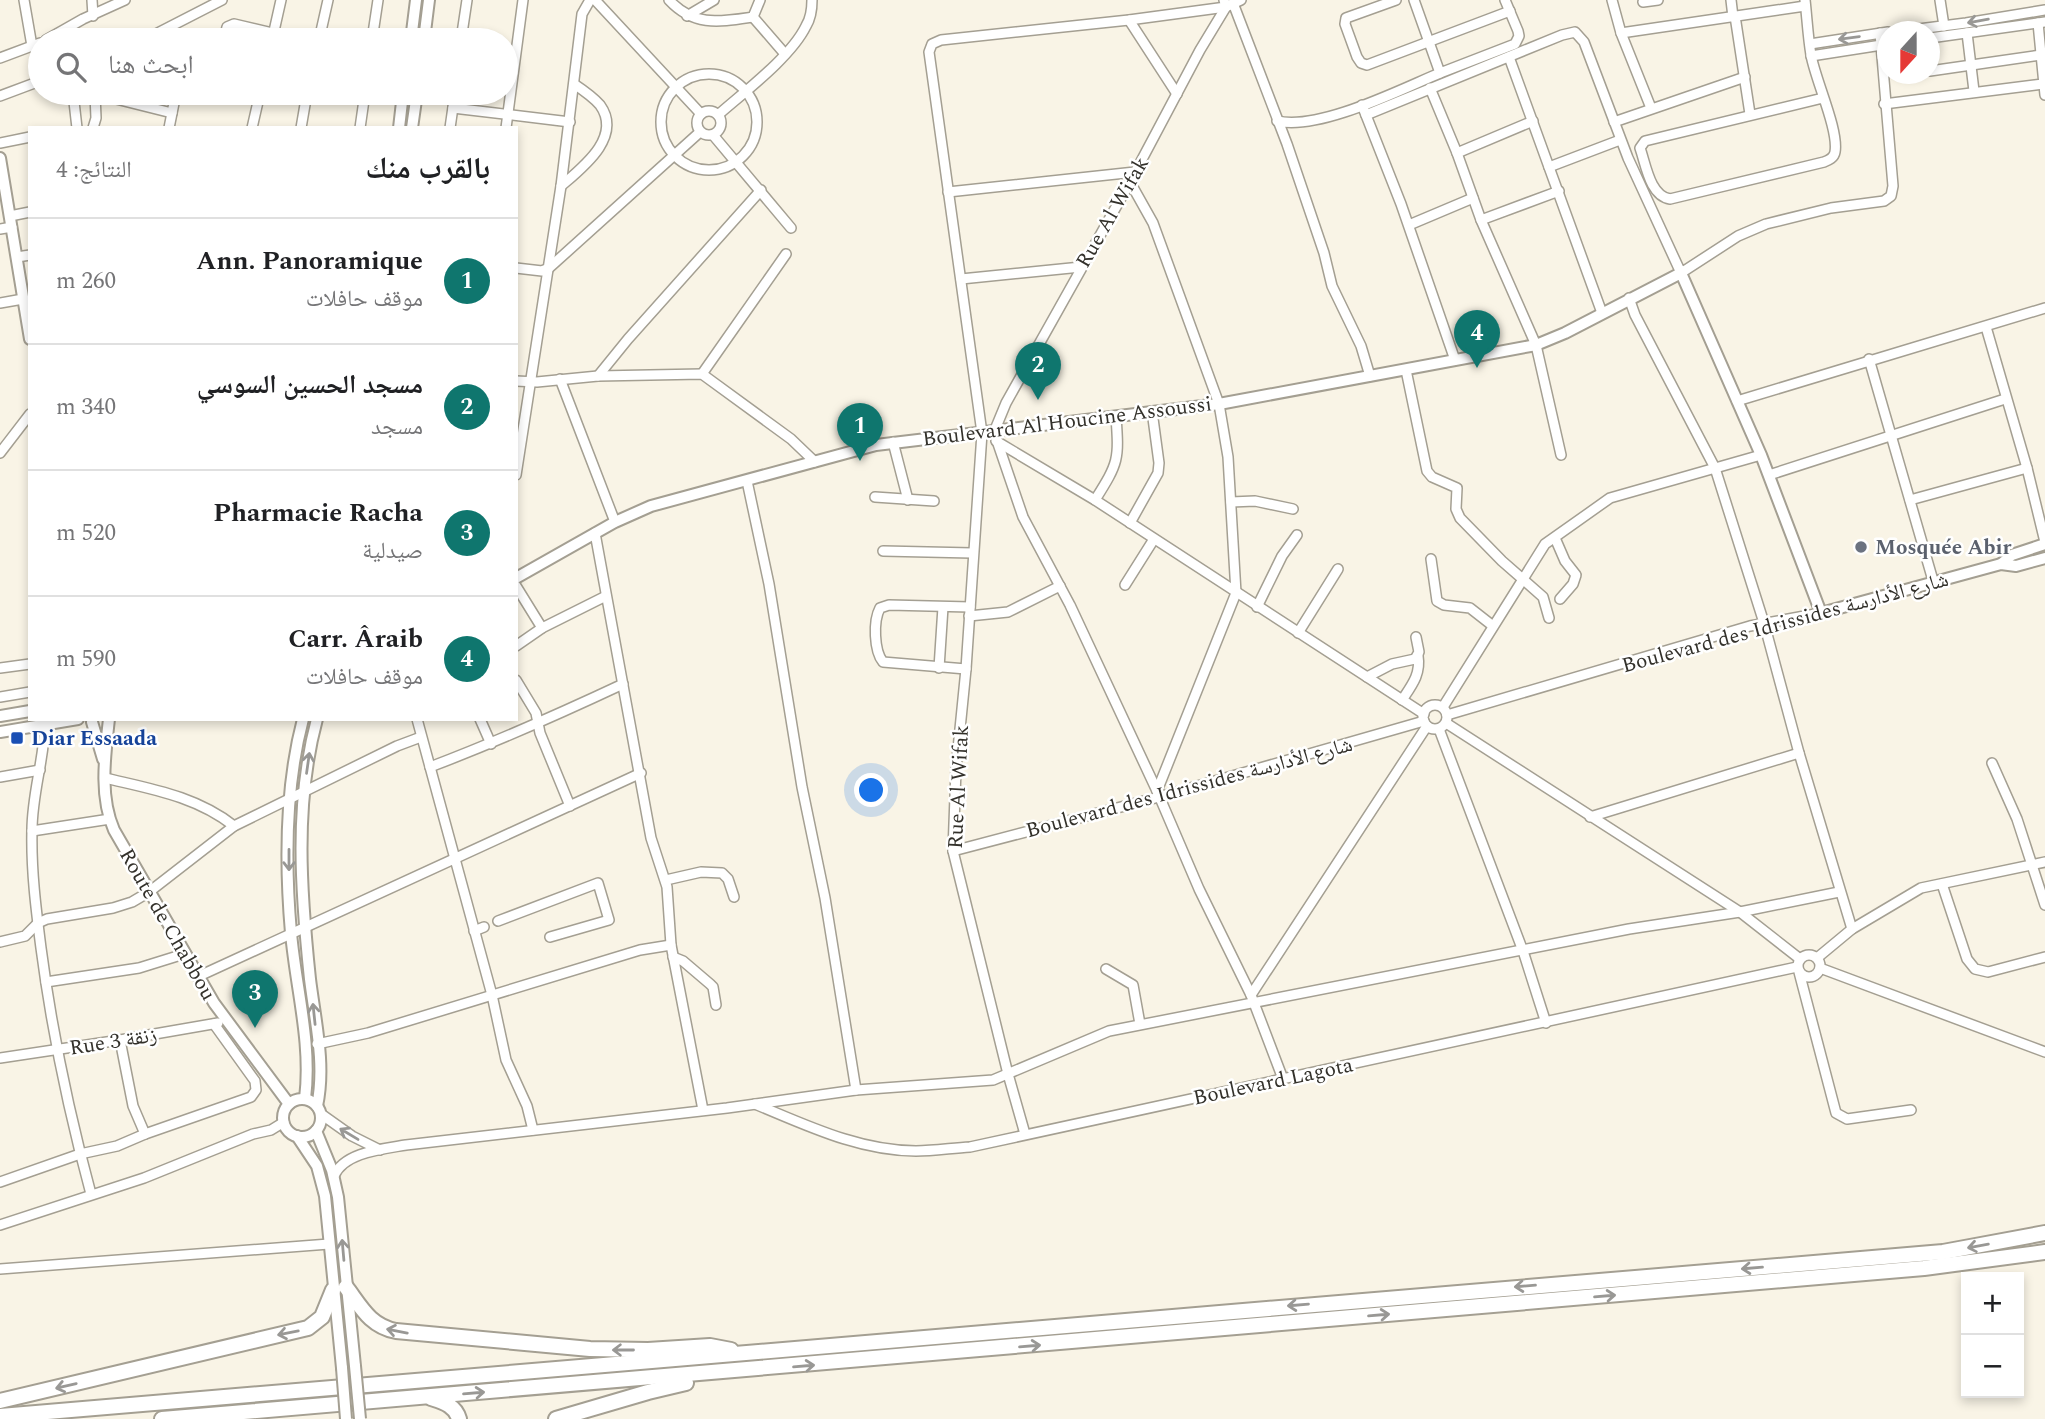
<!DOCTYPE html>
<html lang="ar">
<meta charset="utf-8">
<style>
:root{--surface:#fff;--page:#f2f2f2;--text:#202124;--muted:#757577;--line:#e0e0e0;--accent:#0f766e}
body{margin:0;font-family:Spectral,"Noto Naskh Arabic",serif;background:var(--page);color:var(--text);direction:rtl}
.controls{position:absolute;right:21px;bottom:21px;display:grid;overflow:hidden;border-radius:0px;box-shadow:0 4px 10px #0003}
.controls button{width:63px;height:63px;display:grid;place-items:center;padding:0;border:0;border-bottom:2px solid var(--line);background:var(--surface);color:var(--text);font:35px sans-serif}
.compass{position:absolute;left:1877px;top:21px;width:63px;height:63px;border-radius:50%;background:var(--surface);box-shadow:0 4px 10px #0003;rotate:201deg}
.you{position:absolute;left:872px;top:791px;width:24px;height:24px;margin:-18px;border:5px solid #fff;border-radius:50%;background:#1a73e8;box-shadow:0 0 0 10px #1a73e833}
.badge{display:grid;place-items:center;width:46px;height:46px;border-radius:50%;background:var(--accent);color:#fff;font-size:23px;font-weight:700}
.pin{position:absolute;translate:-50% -58px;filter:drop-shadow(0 2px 4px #0008)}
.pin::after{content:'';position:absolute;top:37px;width:24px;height:21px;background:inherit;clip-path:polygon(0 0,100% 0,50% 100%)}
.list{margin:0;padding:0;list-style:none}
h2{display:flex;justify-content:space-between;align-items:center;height:91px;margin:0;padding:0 28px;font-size:30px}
h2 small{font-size:23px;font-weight:400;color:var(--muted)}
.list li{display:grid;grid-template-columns:46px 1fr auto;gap:21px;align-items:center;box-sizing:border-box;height:126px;padding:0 28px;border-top:2px solid var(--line)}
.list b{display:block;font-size:26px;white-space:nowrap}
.list p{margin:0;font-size:23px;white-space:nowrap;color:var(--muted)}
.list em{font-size:23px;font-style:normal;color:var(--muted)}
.icon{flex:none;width:38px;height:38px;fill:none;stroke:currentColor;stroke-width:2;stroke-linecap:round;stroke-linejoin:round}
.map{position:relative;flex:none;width:2045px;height:1419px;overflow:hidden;direction:ltr}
.search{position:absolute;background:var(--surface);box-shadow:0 4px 10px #0003;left:28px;top:28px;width:490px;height:77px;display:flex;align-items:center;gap:18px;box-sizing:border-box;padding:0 24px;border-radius:38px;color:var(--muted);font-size:26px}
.panel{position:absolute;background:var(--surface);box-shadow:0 4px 10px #0003;left:28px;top:126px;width:490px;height:595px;border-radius:0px;direction:rtl}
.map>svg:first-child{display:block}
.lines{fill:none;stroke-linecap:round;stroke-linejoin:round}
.minor-casing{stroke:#a49f92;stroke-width:12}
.tertiary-casing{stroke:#a49f92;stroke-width:14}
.trunk-casing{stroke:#a49f92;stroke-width:18}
.minor{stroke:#fff;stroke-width:9}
.tertiary{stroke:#fff;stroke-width:10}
.trunk{stroke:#fff;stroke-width:14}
.tertiary-bridge-casing{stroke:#a49f92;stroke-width:14;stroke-linecap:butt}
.tertiary-bridge{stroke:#fff;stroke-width:10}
.oneway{stroke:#999895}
.worship-dot{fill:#6b7280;stroke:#fff;stroke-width:2.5}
.transit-dot{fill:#1a4fb4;stroke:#fff;stroke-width:2.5}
.labels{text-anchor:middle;stroke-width:5;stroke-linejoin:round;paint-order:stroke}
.street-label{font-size:21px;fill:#33312b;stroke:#fff}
.worship-label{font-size:21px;font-weight:bold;fill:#5b616d;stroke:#fff;text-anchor:start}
.transit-label{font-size:21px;font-weight:bold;fill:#164399;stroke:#fff;text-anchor:start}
</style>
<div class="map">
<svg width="2045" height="1419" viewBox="0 0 2045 1419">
<rect width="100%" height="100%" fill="#f9f4e6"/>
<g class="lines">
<g class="minor-casing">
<g id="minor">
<path d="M24,0L32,46"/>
<path d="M92,0L93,16"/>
<path d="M595,0L701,114"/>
<path d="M669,0C694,27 719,22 753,17L760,0"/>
<path d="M1241,0L1226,7L1200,50L1130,182L1006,403L994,432L1023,517L1070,605L1157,791L1199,889L1251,995L1283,1079"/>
<path d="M1396,0L1346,18L1345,24L1357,57L1361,63L1367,65L1510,11"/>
<path d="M1414,0L1440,73L1515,44L1519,36L1518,31L1505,0"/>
<path d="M1612,0L1621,33L1651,108"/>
<path d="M1731,0L1733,17"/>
<path d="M1805,0C1807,18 1808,37 1811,55C1815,79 1839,130 1835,152C1834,158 1829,160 1824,162L1670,199C1650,196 1646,165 1640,148L1645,141L1823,98"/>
<path d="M1940,0L1944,26"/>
<path d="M1643,2L1658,0"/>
<path d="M1233,3L1287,144L1324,253L1332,286L1361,346L1370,376"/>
<path d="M687,16L714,0"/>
<path d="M1735,16L1750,114"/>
<path d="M753,17L785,54"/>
<path d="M1129,20L1177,94"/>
<path d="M2038,23L2045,95"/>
<path d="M1895,32L1966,23L2045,10"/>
<path d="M1621,33L1805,6"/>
<path d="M1967,33L1974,91"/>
<path d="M1930,38L2045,22"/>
<path d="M46,40L83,19L125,0"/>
<path d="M144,40L222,0"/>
<path d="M224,40L227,27L234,24L302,40"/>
<path d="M272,40L281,0"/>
<path d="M319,40L328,0"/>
<path d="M372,40L378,0"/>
<path d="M461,40L467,0"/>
<path d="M1810,44L1888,32"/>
<path d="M1811,56L1888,44"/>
<path d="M1509,57L1602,313"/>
<path d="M0,58L40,43"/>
<path d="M1930,71L2041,55"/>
<circle cx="709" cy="122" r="48"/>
<path d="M1430,88L1457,153L1533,121"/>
<path d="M73,93L77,128"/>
<path d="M92,93L172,113"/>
<path d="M365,94L402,99"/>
<path d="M0,96L40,81"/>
<path d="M1884,104L2043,84"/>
<path d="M1362,105L1401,204L1455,360"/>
<path d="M453,108L570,122"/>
<circle cx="709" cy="123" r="12"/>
<path d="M718,115C744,92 791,57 806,26C811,18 812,9 812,0"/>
<path d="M1366,115L1562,35L1575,32L1584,42L1628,158L1681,273L1738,236L1766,224L1831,208L1884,201L1891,196L1893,186L1880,33"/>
<path d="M1277,121C1319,131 1399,90 1440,73"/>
<path d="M1614,122L1745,77"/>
<path d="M93,128L96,118L95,94"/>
<path d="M169,128L176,93"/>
<path d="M252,128L260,93"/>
<path d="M301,128L307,93"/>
<path d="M360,128L365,93"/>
<path d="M450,128L455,93"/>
<path d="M506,128L523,0"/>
<path d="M713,135L791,228"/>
<path d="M0,143L30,137"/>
<path d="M1457,153L1481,220L1536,345L1561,455"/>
<path d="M1549,167L1620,140"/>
<path d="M1130,182L1153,223L1219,404L1228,457L1236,593L1157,791"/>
<path d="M561,186C582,168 623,137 600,105C593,97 583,90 574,84"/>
<path d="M948,192L1135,172"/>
<path d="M10,216L30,212"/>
<path d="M1481,220L1559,191"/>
<path d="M1409,225L1473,198"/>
<path d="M0,229L12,227"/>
<path d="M17,257L30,255"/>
<path d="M516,268L542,271L549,268L700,132"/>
<path d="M961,279L1081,267"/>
<path d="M1629,298L1635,315L1715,468L1764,623L1799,753L1852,929"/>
<path d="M0,303L23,299"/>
<path d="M1986,327L2027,468L2045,542"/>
<path d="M1869,359L1934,584"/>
<path d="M1406,370L1427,471L1432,477L1457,488L1456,509L1460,518L1502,561L1543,597L1549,618"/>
<path d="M702,374L786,254"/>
<path d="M598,376L628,339L761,190"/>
<path d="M560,379L615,522"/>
<path d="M516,381L537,382L598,376L702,374L791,439L815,462"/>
<path d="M1737,401L2045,308"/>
<path d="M996,441L1095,500L1424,714"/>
<path d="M893,442L908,500"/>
<path d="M0,453L30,414"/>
<path d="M516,475L561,186L582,14L590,0"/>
<path d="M1769,475L2005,399"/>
<path d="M747,481L769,584L802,787L825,898L856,1090"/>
<path d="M875,497L934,501"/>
<path d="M1095,500C1119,462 1119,460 1116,416"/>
<path d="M1910,500L2027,468"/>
<path d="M1231,502L1255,501L1293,509"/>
<path d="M1130,523L1158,473L1159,463L1152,411"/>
<path d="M595,533L651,838L667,887L671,945L703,1110"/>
<path d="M1555,538L1565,561L1576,575L1573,584L1560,599"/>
<path d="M883,551L972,553"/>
<path d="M1431,559L1437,601L1444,605L1470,608L1493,626"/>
<path d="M1125,585L1154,539"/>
<path d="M516,586L542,628"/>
<path d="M1257,607L1282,556L1297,535"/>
<path d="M969,616L1008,612L1060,586"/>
<path d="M1298,633L1338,569"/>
<path d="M516,646L542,628L606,596"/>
<path d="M0,668L30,664"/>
<path d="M939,668L943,607"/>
<path d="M966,669L883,662C874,651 873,621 880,608L889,605L970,607"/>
<path d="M1367,677L1392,664L1415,659L1419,652L1416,637"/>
<path d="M516,680L536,713L540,733L570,806"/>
<path d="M0,697L30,692"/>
<path d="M1402,700C1412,685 1421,674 1418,656"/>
<circle cx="1435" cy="717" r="12"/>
<path d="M1443,707L1545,544L1610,498L1761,455"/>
<path d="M1447,715L1750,626L1821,613"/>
<path d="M417,719L492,995L506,1060L527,1106L533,1130"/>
<path d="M480,719L491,744"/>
<path d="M1446,723L1740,912L1800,959"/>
<path d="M45,724C44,760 32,794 32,830C31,870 36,909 41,948C52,1032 69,1113 91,1194"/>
<path d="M1439,729L1523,951L1546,1023"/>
<path d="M1992,763L2017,819L2045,905"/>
<path d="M430,767C496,742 559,714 623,684"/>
<path d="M0,777L40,770"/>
<path d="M105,778C151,789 196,796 234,826"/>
<path d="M1590,817L1799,753"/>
<path d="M32,831L110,819"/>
<path d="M953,851L1159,797L1424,721"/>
<path d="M666,880L701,872L722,873L728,879L734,897"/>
<path d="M1942,884L1967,959L1975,969L1988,972L2045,957"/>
<path d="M498,921L598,883L609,920L550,937"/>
<path d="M474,931L484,927"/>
<path d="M0,942L25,936L38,923L47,919L113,908L132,902L149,892L234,826L397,746L421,737"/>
<circle cx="1809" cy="966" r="11"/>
<path d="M673,957L683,961L710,984L713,987L716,1005"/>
<path d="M1817,958L1852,929L1921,888L2045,862"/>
<path d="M1820,968L2045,1052"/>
<path d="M1106,969L1133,985L1140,1024"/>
<path d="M1799,972L1836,1113L1847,1119L1911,1110"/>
<path d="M197,977L641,773"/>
<path d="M46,982L139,968L184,954"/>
<path d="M1251,995L1427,726"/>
<path d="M120,1040L133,1106L145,1134"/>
<path d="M317,1044L368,1033L640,950L671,945"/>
<path d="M0,1058L120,1040L218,1023"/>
<path d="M755,1104C806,1125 859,1151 916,1151C934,1151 952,1148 970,1147L1797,967"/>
<path d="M321,1114L352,1136L380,1150"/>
<path d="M1025,1134L1008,1074L953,851L956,769L966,669L982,433L929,52L932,44L941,40L1129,20L1226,7L1224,0"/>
<path d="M334,1176C344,1152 383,1149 406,1145L727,1108L856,1090L993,1080L1109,1031L1629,929L1740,912L1839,892"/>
<path d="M0,1182L80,1154L117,1146L145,1134L251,1097L256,1090L255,1081L214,1024"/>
<path d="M0,1225L144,1178L253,1134L271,1130L284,1122"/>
<path d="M0,1269L329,1244"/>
</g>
</g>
<g class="tertiary-casing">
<g id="tertiary">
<path d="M411,40L416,0"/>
<path d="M424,40L429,0"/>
<path d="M399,128L403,93"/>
<path d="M412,128L417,93"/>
<path d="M0,158L30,339"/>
<path d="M2001,564L2012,555L2045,544"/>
<path d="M516,578L615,522L651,506L876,445L1219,404L1536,345L1565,333L1681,273L1761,455L1821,613L2001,564L2016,566L2045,558"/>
<path d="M0,716L30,711"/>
<path d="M109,719C105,755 99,796 114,830L214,1003L289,1104"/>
<path d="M303,719C285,787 285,864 291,933C296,989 312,1043 305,1099"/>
<path d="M317,719C294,804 301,893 310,979C315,1020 326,1065 317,1106"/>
<path d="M92,722L103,759"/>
<path d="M0,732L78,719"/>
<circle cx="302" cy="1118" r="19"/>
<path d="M316,1131L332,1170L338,1197L355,1366"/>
<path d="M297,1136L317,1166L325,1196L342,1368"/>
</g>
</g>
<g class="trunk-casing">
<g id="trunk">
<path d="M346,1287C361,1307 370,1326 396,1331L590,1349L648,1350L710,1346L731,1350"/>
<path d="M431,1398C443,1402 455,1405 459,1419"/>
<path d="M0,1401L308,1328L322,1317L333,1290"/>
<path d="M0,1416L1943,1252L2045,1233"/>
<path d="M162,1419L1924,1268L2045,1252"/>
<path d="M556,1419L648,1392L686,1383"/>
</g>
</g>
<use href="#minor" class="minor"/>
<use href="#tertiary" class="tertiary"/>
<use href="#trunk" class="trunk"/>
<g class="tertiary-bridge-casing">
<g id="tertiary-bridge">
<path d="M355,1366L360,1419"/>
<path d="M342,1368L346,1419"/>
</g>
</g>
<use href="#tertiary-bridge" class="tertiary-bridge"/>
</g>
<defs><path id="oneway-shaft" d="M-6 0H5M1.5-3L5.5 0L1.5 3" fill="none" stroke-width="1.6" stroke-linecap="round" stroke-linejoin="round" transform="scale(1.75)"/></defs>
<g class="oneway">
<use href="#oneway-shaft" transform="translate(1978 21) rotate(170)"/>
<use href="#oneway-shaft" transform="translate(1849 38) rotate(172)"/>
<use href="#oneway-shaft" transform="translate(308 763) rotate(-82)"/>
<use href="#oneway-shaft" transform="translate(289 860) rotate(90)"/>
<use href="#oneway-shaft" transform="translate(314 1014) rotate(-96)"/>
<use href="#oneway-shaft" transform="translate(349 1134) rotate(-149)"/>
<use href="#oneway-shaft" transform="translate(1978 1246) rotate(170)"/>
<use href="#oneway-shaft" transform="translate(343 1250) rotate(-95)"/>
<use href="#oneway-shaft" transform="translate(1752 1268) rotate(175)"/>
<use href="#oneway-shaft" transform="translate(1525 1286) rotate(175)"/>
<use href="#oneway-shaft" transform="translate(1605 1296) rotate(-5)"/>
<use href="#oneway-shaft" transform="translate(1298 1305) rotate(175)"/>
<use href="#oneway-shaft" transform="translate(1379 1315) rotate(-5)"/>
<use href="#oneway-shaft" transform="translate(397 1331) rotate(-169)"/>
<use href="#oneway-shaft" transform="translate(288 1333) rotate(169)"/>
<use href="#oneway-shaft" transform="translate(1030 1346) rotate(-5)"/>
<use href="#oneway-shaft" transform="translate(623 1350) rotate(-180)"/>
<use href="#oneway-shaft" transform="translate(804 1366) rotate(-5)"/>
<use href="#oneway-shaft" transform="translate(66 1386) rotate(167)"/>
<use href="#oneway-shaft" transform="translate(474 1393) rotate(-5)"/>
</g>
<circle class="worship-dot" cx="1861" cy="547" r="7"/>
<rect class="transit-dot" x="10" y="731" width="14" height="14" rx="3.5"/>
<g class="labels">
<g class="street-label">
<text transform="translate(1112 212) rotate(-60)" y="7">Rue Al Wifak</text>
<text transform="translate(1067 421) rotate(-7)" y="7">Boulevard Al Houcine Assoussi</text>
<text transform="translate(1785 622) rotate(-15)" y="7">Boulevard des Idrissides شارع الأدارسة</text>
<text transform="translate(958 787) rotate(-87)" y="7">Rue Al Wifak</text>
<text transform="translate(1189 787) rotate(-15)" y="7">Boulevard des Idrissides شارع الأدارسة</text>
<text transform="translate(168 924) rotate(60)" y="7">Route de Chabbou</text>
<text transform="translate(113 1041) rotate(-9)" y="7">Rue 3 زنقة</text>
<text transform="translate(1273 1081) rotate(-12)" y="7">Boulevard Lagota</text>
</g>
<g class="worship-label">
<text x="1875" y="554">Mosquée Abir</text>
</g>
<g class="transit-label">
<text x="31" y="745">Diar Essaada</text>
</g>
</g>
</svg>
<div class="controls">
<button>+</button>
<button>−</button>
</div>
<svg class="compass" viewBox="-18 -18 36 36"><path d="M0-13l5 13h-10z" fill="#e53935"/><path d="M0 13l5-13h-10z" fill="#757577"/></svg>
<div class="you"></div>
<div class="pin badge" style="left:860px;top:461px">1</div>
<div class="pin badge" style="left:1038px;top:400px">2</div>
<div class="pin badge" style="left:255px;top:1028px">3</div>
<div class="pin badge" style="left:1477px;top:368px">4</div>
<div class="search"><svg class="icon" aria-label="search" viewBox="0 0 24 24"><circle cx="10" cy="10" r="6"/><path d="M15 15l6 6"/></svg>ابحث هنا</div>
<section class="panel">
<h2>بالقرب منك<small>النتائج: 4</small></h2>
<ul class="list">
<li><span class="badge">1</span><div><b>Ann. Panoramique</b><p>موقف حافلات</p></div><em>260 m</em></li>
<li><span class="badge">2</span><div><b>مسجد الحسين السوسي</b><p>مسجد</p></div><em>340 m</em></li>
<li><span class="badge">3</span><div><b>Pharmacie Racha</b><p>صيدلية</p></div><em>520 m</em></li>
<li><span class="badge">4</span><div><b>Carr. Âraib</b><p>موقف حافلات</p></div><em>590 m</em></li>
</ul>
</section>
</div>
